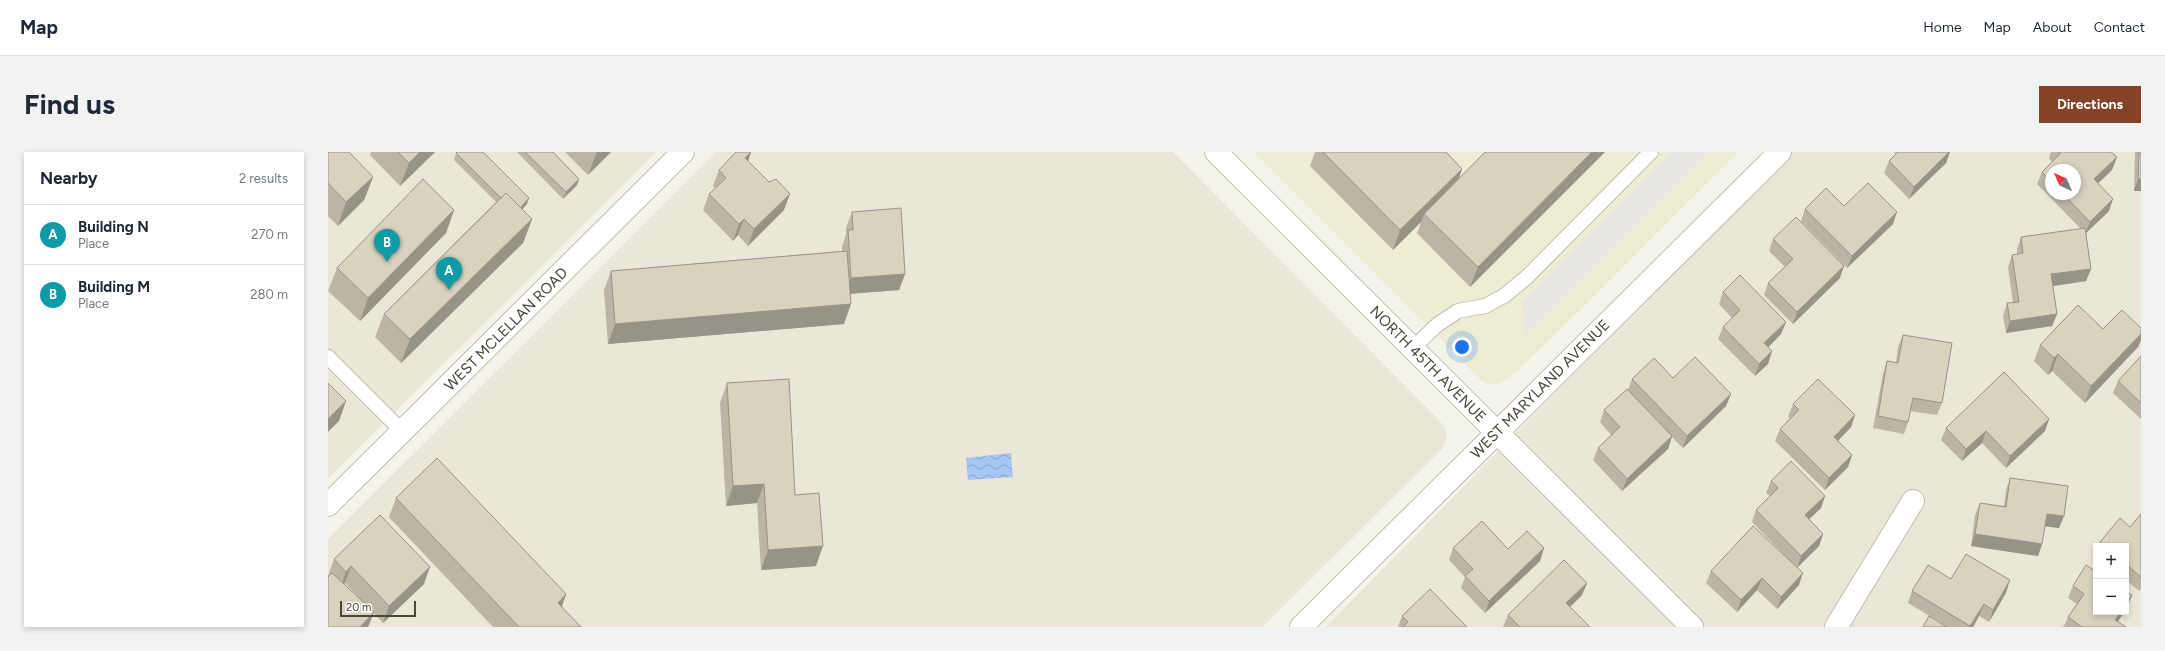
<!DOCTYPE html>
<meta charset="utf-8">
<style>
:root{--surface:#fff;--page:#f2f2f3;--text:#1f2937;--muted:#747a83;--line:#e0e1e3;--accent:#844329}
body{margin:0;font-family:Figtree,sans-serif;background:var(--page);color:var(--text)}
.controls{position:absolute;right:12px;bottom:12px;display:grid;overflow:hidden;border-radius:0px;box-shadow:0 2px 6px #0003}
.controls button{width:36px;height:36px;display:grid;place-items:center;padding:0;border:0;border-bottom:1px solid var(--line);background:var(--surface);color:var(--text);font:20px sans-serif}
.compass{position:absolute;left:1717px;top:12px;width:36px;height:36px;border-radius:50%;background:var(--surface);box-shadow:0 2px 6px #0003;rotate:315deg}
.scale{position:absolute;left:12px;bottom:10px;width:76px;box-sizing:border-box;padding-left:4px;border:2px solid #4a4638;border-top:0;font-size:11px;line-height:14px;white-space:nowrap;color:#4a4638;-webkit-text-stroke:3px #fff;paint-order:stroke}
.you{position:absolute;left:1134px;top:195px;width:14px;height:14px;margin:-10px;border:3px solid #fff;border-radius:50%;background:#1a73e8;box-shadow:0 0 0 6px #1a73e833}
.badge{display:grid;place-items:center;width:26px;height:26px;border-radius:50%;background:var(--accent);color:#fff;font-size:13px;font-weight:700}
.pin{position:absolute;translate:-50% -33px;filter:drop-shadow(0 1px 2px #0008)}
.pin::after{content:'';position:absolute;top:21px;width:14px;height:12px;background:inherit;clip-path:polygon(0 0,100% 0,50% 100%)}
.list{margin:0;padding:0;list-style:none}
h2{display:flex;justify-content:space-between;align-items:center;height:52px;margin:0;padding:0 16px;font-size:17px}
h2 small{font-size:13px;font-weight:400;color:var(--muted)}
.list li{display:grid;grid-template-columns:26px 1fr auto;gap:12px;align-items:center;box-sizing:border-box;height:60px;padding:0 16px;border-top:1px solid var(--line)}
.list b{display:block;font-size:15px;white-space:nowrap}
.list p{margin:0;font-size:13px;white-space:nowrap;color:var(--muted)}
.list em{font-size:13px;font-style:normal;color:var(--muted)}
.map{position:relative;flex:none;width:1813px;height:475px;overflow:hidden;border-radius:0px}
header{display:flex;align-items:center;gap:24px;box-sizing:border-box;height:56px;padding:0 20px;background:var(--surface);border-bottom:1px solid var(--line)}
header strong{font-size:19px}
nav{display:flex;gap:22px;margin-inline-start:auto;font-size:14px}
.intro{display:flex;align-items:center;justify-content:space-between;box-sizing:border-box;height:96px;padding:0 24px}
h1{margin:0;font-size:28px}
.button{padding:10px 18px;border-radius:0px;background:var(--accent);color:#fff;font-size:14px;font-weight:700}
main{display:flex;gap:24px;padding:0 24px}
aside{flex:1;background:var(--surface);border-radius:0px;box-shadow:0 2px 6px #0003}
.map>svg:first-child{display:block}
.residential{fill:#eae7d8;fill-rule:evenodd}
.education{fill:#efecd4}
.parking{fill:#e7e6e2}
.water{fill:url(#water-waves)}
.lines{fill:none;stroke-linecap:round;stroke-linejoin:round}
.service-casing{stroke:#c1beac;stroke-width:16}
.minor-casing{stroke:#c1beac;stroke-width:24}
.tertiary-casing{stroke:#c1beac;stroke-width:24}
.service{stroke:#fff;stroke-width:14}
.minor{stroke:#fff;stroke-width:22}
.tertiary{stroke:#fff;stroke-width:22}
.wall{fill:#bab5a4;fill-rule:evenodd}
.shaded-wall{fill:#979386}
.building{fill:#d8d2bf;stroke:#979386}
.labels{text-anchor:middle;stroke-width:3;stroke-linejoin:round;paint-order:stroke}
.street-label{font-size:15px;fill:#4a4638;stroke:#fff}
</style>
<header>
<strong>Map</strong>
<nav><a>Home</a><a>Map</a><a>About</a><a>Contact</a></nav>
</header>
<div class="intro"><h1>Find us</h1><a class="button">Directions</a></div>
<main>
<aside>
<h2>Nearby<small>2 results</small></h2>
<ul class="list">
<li><span class="badge" style="background:#0f9aa8">A</span><div><b>Building N</b><p>Place</p></div><em>270 m</em></li>
<li><span class="badge" style="background:#0f9aa8">B</span><div><b>Building M</b><p>Place</p></div><em>280 m</em></li>
</ul>
</aside>
<div class="map">
<svg width="1813" height="475" viewBox="0 0 1813 475">
<defs>
<pattern id="water-waves" width="16" height="10" patternUnits="userSpaceOnUse"><rect width="16" height="10" fill="#a6c6f3"/><path d="M0 5q4-4 8 0t8 0" fill="none" stroke="#89a3c6"/></pattern>
</defs>
<rect width="100%" height="100%" fill="#f5f4ea"/>
<g class="residential">
<path d="M0,0H328L0,327Z"/>
<path d="M388,0H845L1110,267L1118,277L1119,286L1114,297L935,475H0V387Z"/>
<path d="M1466,0H1813V475H998L1217,251ZM1723,18H1747V42H1723ZM1768,394H1798V460H1768Z"/>
</g>
<path class="education" d="M926,0H1410L1196,213L1179,227L1171,231L1163,232L1155,230Z"/>
<path class="parking" d="M1344,0H1380L1197,183L1194,151Z"/>
<path class="water" d="M683,301L685,325L640,328L638,306Z"/>
<g class="lines">
<g class="service-casing">
<g id="service">
<path d="M1084,197L1109,173L1130,159L1157,154L1176,144L1199,125L1323,0"/>
<path d="M0,205L75,280"/>
</g>
</g>
<g class="minor-casing">
<g id="minor">
<path d="M888,0L1364,475"/>
<path d="M0,353L355,0"/>
<path d="M1508,475L1585,349"/>
</g>
</g>
<g class="tertiary-casing">
<path id="tertiary" d="M973,475L1452,0"/>
</g>
<use href="#service" class="service"/>
<use href="#minor" class="minor"/>
<use href="#tertiary" class="tertiary"/>
</g>
<g class="wall">
<path d="M0,0L45,25L36,48L10,74L0,64Z"/>
<path d="M43,0H107L72,34L42,3Z"/>
<path d="M189,0H225L249,33L235,47Z"/>
<path d="M237,0H283L260,23Z"/>
<path d="M408,0H423L420,9L456,58L420,94L410,83L405,89L375,58L381,42L387,36L385,34L391,18Z"/>
<path d="M987,0H1118L1134,17L1131,27L1157,0H1277L1142,135L1089,81L1093,70L1065,98L982,14Z"/>
<path d="M1566,0H1622L1618,11L1581,47L1556,21L1561,9L1568,2Z"/>
<path d="M1723,0H1783L1789,5L1784,18L1770,31L1781,59L1758,81L1763,117L1758,129L1725,134L1729,162L1724,174L1678,181L1675,164L1679,151H1685L1680,115L1684,103L1689,102V97L1693,85L1753,77L1709,32L1714,20L1724,10L1721,6ZM1723,18L1747,42H1723Z"/>
<path d="M1807,0H1813V39H1806Z"/>
<path d="M128,1L199,52L194,58L204,67L195,91L73,211L47,185L56,162L168,50L126,8Z"/>
<path d="M1477,57L1565,72L1519,116L1473,69Z"/>
<path d="M126,58L118,81L32,169L0,139L9,116Z"/>
<path d="M524,60L577,122L571,138L523,142L516,172L280,192L276,138L283,119L514,99V95L518,82V76Z"/>
<path d="M1445,87L1512,126L1465,172L1436,143L1440,131L1457,115L1441,99Z"/>
<path d="M1395,140L1458,170L1453,182L1440,195L1444,199L1440,212L1427,224L1390,187L1395,175L1404,166L1391,152Z"/>
<path d="M1813,176V188L1810,195L1757,251L1724,219L1720,223L1706,209L1712,193L1775,177Z"/>
<path d="M1575,183L1614,251L1609,263L1582,259L1580,270L1576,282L1545,276L1555,222L1559,209L1568,211L1570,195Z"/>
<path d="M1813,204V267L1785,241L1790,229Z"/>
<path d="M1345,226L1403,242L1398,254L1355,296L1344,285L1340,297L1294,339L1265,308L1270,296L1283,283L1272,270L1276,258L1300,238L1304,227Z"/>
<path d="M399,231L467,343L488,414L433,418L429,351L398,354L392,251Z"/>
<path d="M1465,252L1527,263L1523,275L1510,289L1524,303L1520,315L1497,338L1447,289L1452,277L1462,266L1460,265Z"/>
<path d="M1721,267L1717,279L1678,316L1654,291L1634,309L1613,288L1618,276Z"/>
<path d="M1682,326L1731,376L1717,374L1714,392L1710,404L1643,394L1647,363L1652,351L1676,354L1678,338Z"/>
<path d="M1443,329L1497,344L1493,356L1481,367L1495,382L1491,394L1469,415L1471,433L1449,457L1429,438L1409,460L1378,431L1383,419L1460,407L1424,370L1428,358L1442,344L1438,341Z"/>
<path d="M68,346L238,442L234,455L253,475H165L61,365Z"/>
<path d="M1813,362V437L1811,439L1798,428V394H1770L1772,390L1802,375Z"/>
<path d="M1125,396L1180,397L1216,396L1212,409L1157,461L1133,436L1137,425L1121,408Z"/>
<path d="M6,407L96,432L55,471L46,461L40,475L0,424ZM17,431L37,452L16,432Z"/>
<path d="M1758,413L1768,460H1796L1790,470L1798,475H1733L1736,474L1740,465L1749,452L1740,446L1745,434Z"/>
<path d="M1623,427L1678,441L1661,470L1651,464L1645,475H1620L1580,451L1584,439Z"/>
<path d="M1259,431L1254,443L1242,455L1262,475H1175L1180,463Z"/>
<path d="M1074,464L1139,475H1070Z"/>
</g>
<g class="shaded-wall">
<path d="M92,0H107L72,34L81,11Z"/>
<path d="M269,0H283L260,23Z"/>
<path d="M423,0L418,16L417,6Z"/>
<path d="M1264,0H1277L1142,135L1150,115Z"/>
<path d="M1621,0H1622L1618,11L1581,47L1586,35Z"/>
<path d="M1789,5L1784,18L1762,39L1766,27Z"/>
<path d="M1134,17L1127,36L1096,62L1093,70L1065,98L1072,78Z"/>
<path d="M45,25L36,48L10,74L18,50Z"/>
<path d="M251,27L249,33L235,47L238,40Z"/>
<path d="M1810,27H1813V39H1806Z"/>
<path d="M462,42L456,58L420,94L426,77Z"/>
<path d="M201,46L199,52L185,67L187,60Z"/>
<path d="M1785,47L1781,59L1757,82L1762,70Z"/>
<path d="M126,58L118,81L32,169L40,146Z"/>
<path d="M1569,60L1565,72L1519,116L1524,104Z"/>
<path d="M204,67L195,91L73,211L82,187Z"/>
<path d="M416,67L410,83L405,89L411,72Z"/>
<path d="M1516,114L1512,126L1465,172L1469,160Z"/>
<path d="M1763,117L1758,129L1719,135L1723,122Z"/>
<path d="M577,122L571,138L517,142L523,126Z"/>
<path d="M523,152L516,172L280,192L287,172Z"/>
<path d="M1729,162L1724,174L1678,181L1682,169Z"/>
<path d="M1458,170L1453,182L1432,204L1436,191Z"/>
<path d="M1813,182V188L1810,195L1757,251L1763,234Z"/>
<path d="M1444,199L1440,212L1427,224L1431,212Z"/>
<path d="M1730,202L1724,219L1720,223L1726,206Z"/>
<path d="M1403,242L1398,254L1355,296L1359,284Z"/>
<path d="M18,249L11,269L0,280V267Z"/>
<path d="M1527,263L1523,275L1502,297L1506,285Z"/>
<path d="M1721,267L1717,279L1678,316L1682,304Z"/>
<path d="M1658,279L1654,291L1634,309L1638,297Z"/>
<path d="M1344,284L1340,297L1294,339L1299,327Z"/>
<path d="M1524,303L1520,315L1497,338L1501,326Z"/>
<path d="M436,332L429,351L398,354L405,334Z"/>
<path d="M1497,344L1493,356L1472,376L1477,363Z"/>
<path d="M1719,362L1736,364L1731,376L1714,374Z"/>
<path d="M1495,382L1491,394L1469,416L1473,404Z"/>
<path d="M1647,382L1714,392L1710,404L1643,394Z"/>
<path d="M495,394L488,414L433,418L440,398Z"/>
<path d="M1216,396L1212,409L1157,461L1161,449Z"/>
<path d="M23,414L17,431L12,436L18,420Z"/>
<path d="M102,415L96,432L55,471L61,454Z"/>
<path d="M1475,421L1471,433L1449,457L1453,445Z"/>
<path d="M1434,426L1429,438L1409,460L1413,448Z"/>
<path d="M1682,428L1678,441L1661,470L1665,458Z"/>
<path d="M1259,431L1254,443L1234,463L1238,451Z"/>
<path d="M238,442L231,462L230,451Z"/>
<path d="M1804,443L1799,456L1798,457V452Z"/>
<path d="M1656,452L1651,464L1645,475H1642Z"/>
<path d="M46,460L40,475H32Z"/>
<path d="M1793,460H1796L1786,475L1787,468Z"/>
</g>
<g class="building">
<path d="M0,0H21L45,25L18,50L0,31Z"/>
<path d="M70,0H92L81,11Z"/>
<path d="M129,0H155L201,46L192,56L178,41L173,46L128,1Z"/>
<path d="M197,0H225L251,27L238,40Z"/>
<path d="M408,0H423L417,6L441,30L448,27L462,42L426,77L416,67L411,72L381,42L398,26L391,18Z"/>
<path d="M995,0H1118L1134,17L1072,78Z"/>
<path d="M1157,0H1264L1150,115L1096,62Z"/>
<path d="M1570,0H1621L1586,35L1561,9Z"/>
<path d="M1731,0H1783L1789,5L1766,27L1785,47L1762,70L1735,42H1747V18H1723V30L1714,20L1732,2Z"/>
<path d="M1811,0H1813V27H1810Z"/>
<path d="M95,27L126,58L40,146L9,116Z"/>
<path d="M1540,31L1569,60L1524,104L1477,57L1498,36L1516,54Z"/>
<path d="M178,41L204,67L82,187L56,162Z"/>
<path d="M573,56L577,122L523,126L520,78H525L524,60Z"/>
<path d="M1468,65L1516,114L1469,160L1440,131L1465,107L1445,87Z"/>
<path d="M1757,76L1763,117L1723,122L1729,162L1682,169L1679,151L1691,150L1684,103L1695,101L1693,85Z"/>
<path d="M519,99L523,152L287,172L283,119Z"/>
<path d="M1412,123L1458,170L1436,191L1444,199L1431,212L1395,175L1412,158L1395,140Z"/>
<path d="M1750,153L1775,177L1794,158L1813,176V182L1763,234L1730,202L1726,206L1712,193Z"/>
<path d="M1575,183L1624,191L1614,251L1585,246L1580,270L1550,264L1559,209L1570,211Z"/>
<path d="M1813,204V251L1790,229Z"/>
<path d="M1367,205L1403,242L1359,284L1304,227L1326,206L1345,226Z"/>
<path d="M1676,220L1721,267L1682,304L1658,279L1638,297L1618,276Z"/>
<path d="M461,227L467,343L491,341L495,394L440,398L436,332L405,334L399,231Z"/>
<path d="M1490,227L1527,263L1506,285L1524,303L1501,326L1452,277L1471,258L1465,252Z"/>
<path d="M0,231L18,249L0,267Z"/>
<path d="M1299,237L1344,284L1299,327L1270,296L1292,275L1276,258Z"/>
<path d="M109,306L238,442L230,451L253,475H191L68,346Z"/>
<path d="M1463,309L1497,344L1477,363L1495,382L1473,404L1428,358L1450,336L1443,329Z"/>
<path d="M1682,326L1740,334L1736,364L1719,362L1714,392L1647,382L1652,351L1678,355Z"/>
<path d="M1813,362V425L1798,412V394H1776L1772,390L1792,366L1802,375Z"/>
<path d="M52,363L102,415L61,454L23,414L18,420L6,407Z"/>
<path d="M1154,369L1180,397L1199,379L1216,396L1161,449L1137,424L1145,417L1125,396Z"/>
<path d="M1425,374L1475,421L1453,445L1434,426L1413,448L1383,419Z"/>
<path d="M1638,402L1682,428L1665,458L1656,452L1642,474L1584,439L1600,413L1623,427Z"/>
<path d="M1236,408L1259,431L1238,451L1262,475H1192L1180,463Z"/>
<path d="M1758,413L1768,420V460H1793L1787,468L1798,475H1754L1740,465L1756,442L1745,434Z"/>
<path d="M4,421L46,460L32,475H0V425Z"/>
<path d="M1102,437L1139,475H1075L1080,470L1074,464Z"/>
<path d="M1798,440L1804,443L1798,452Z"/>
<path d="M1601,464L1619,475H1595Z"/>
</g>
<g class="labels">
<g class="street-label">
<text transform="translate(178 177) rotate(-45)" y="5">WEST MCLELLAN ROAD</text>
<text transform="translate(1100 212) rotate(45)" y="5">NORTH 45TH AVENUE</text>
<text transform="translate(1212 237) rotate(-45)" y="5">WEST MARYLAND AVENUE</text>
</g>
</g>
</svg>
<div class="controls">
<button>+</button>
<button>−</button>
</div>
<svg class="compass" viewBox="-18 -18 36 36"><path d="M0-13l5 13h-10z" fill="#e53935"/><path d="M0 13l5-13h-10z" fill="#747a83"/></svg>
<div class="scale">20 m</div>
<div class="you"></div>
<div class="pin badge" style="left:121px;top:138px;background:#0f9aa8">A</div>
<div class="pin badge" style="left:59px;top:110px;background:#0f9aa8">B</div>
</div>
</main>
